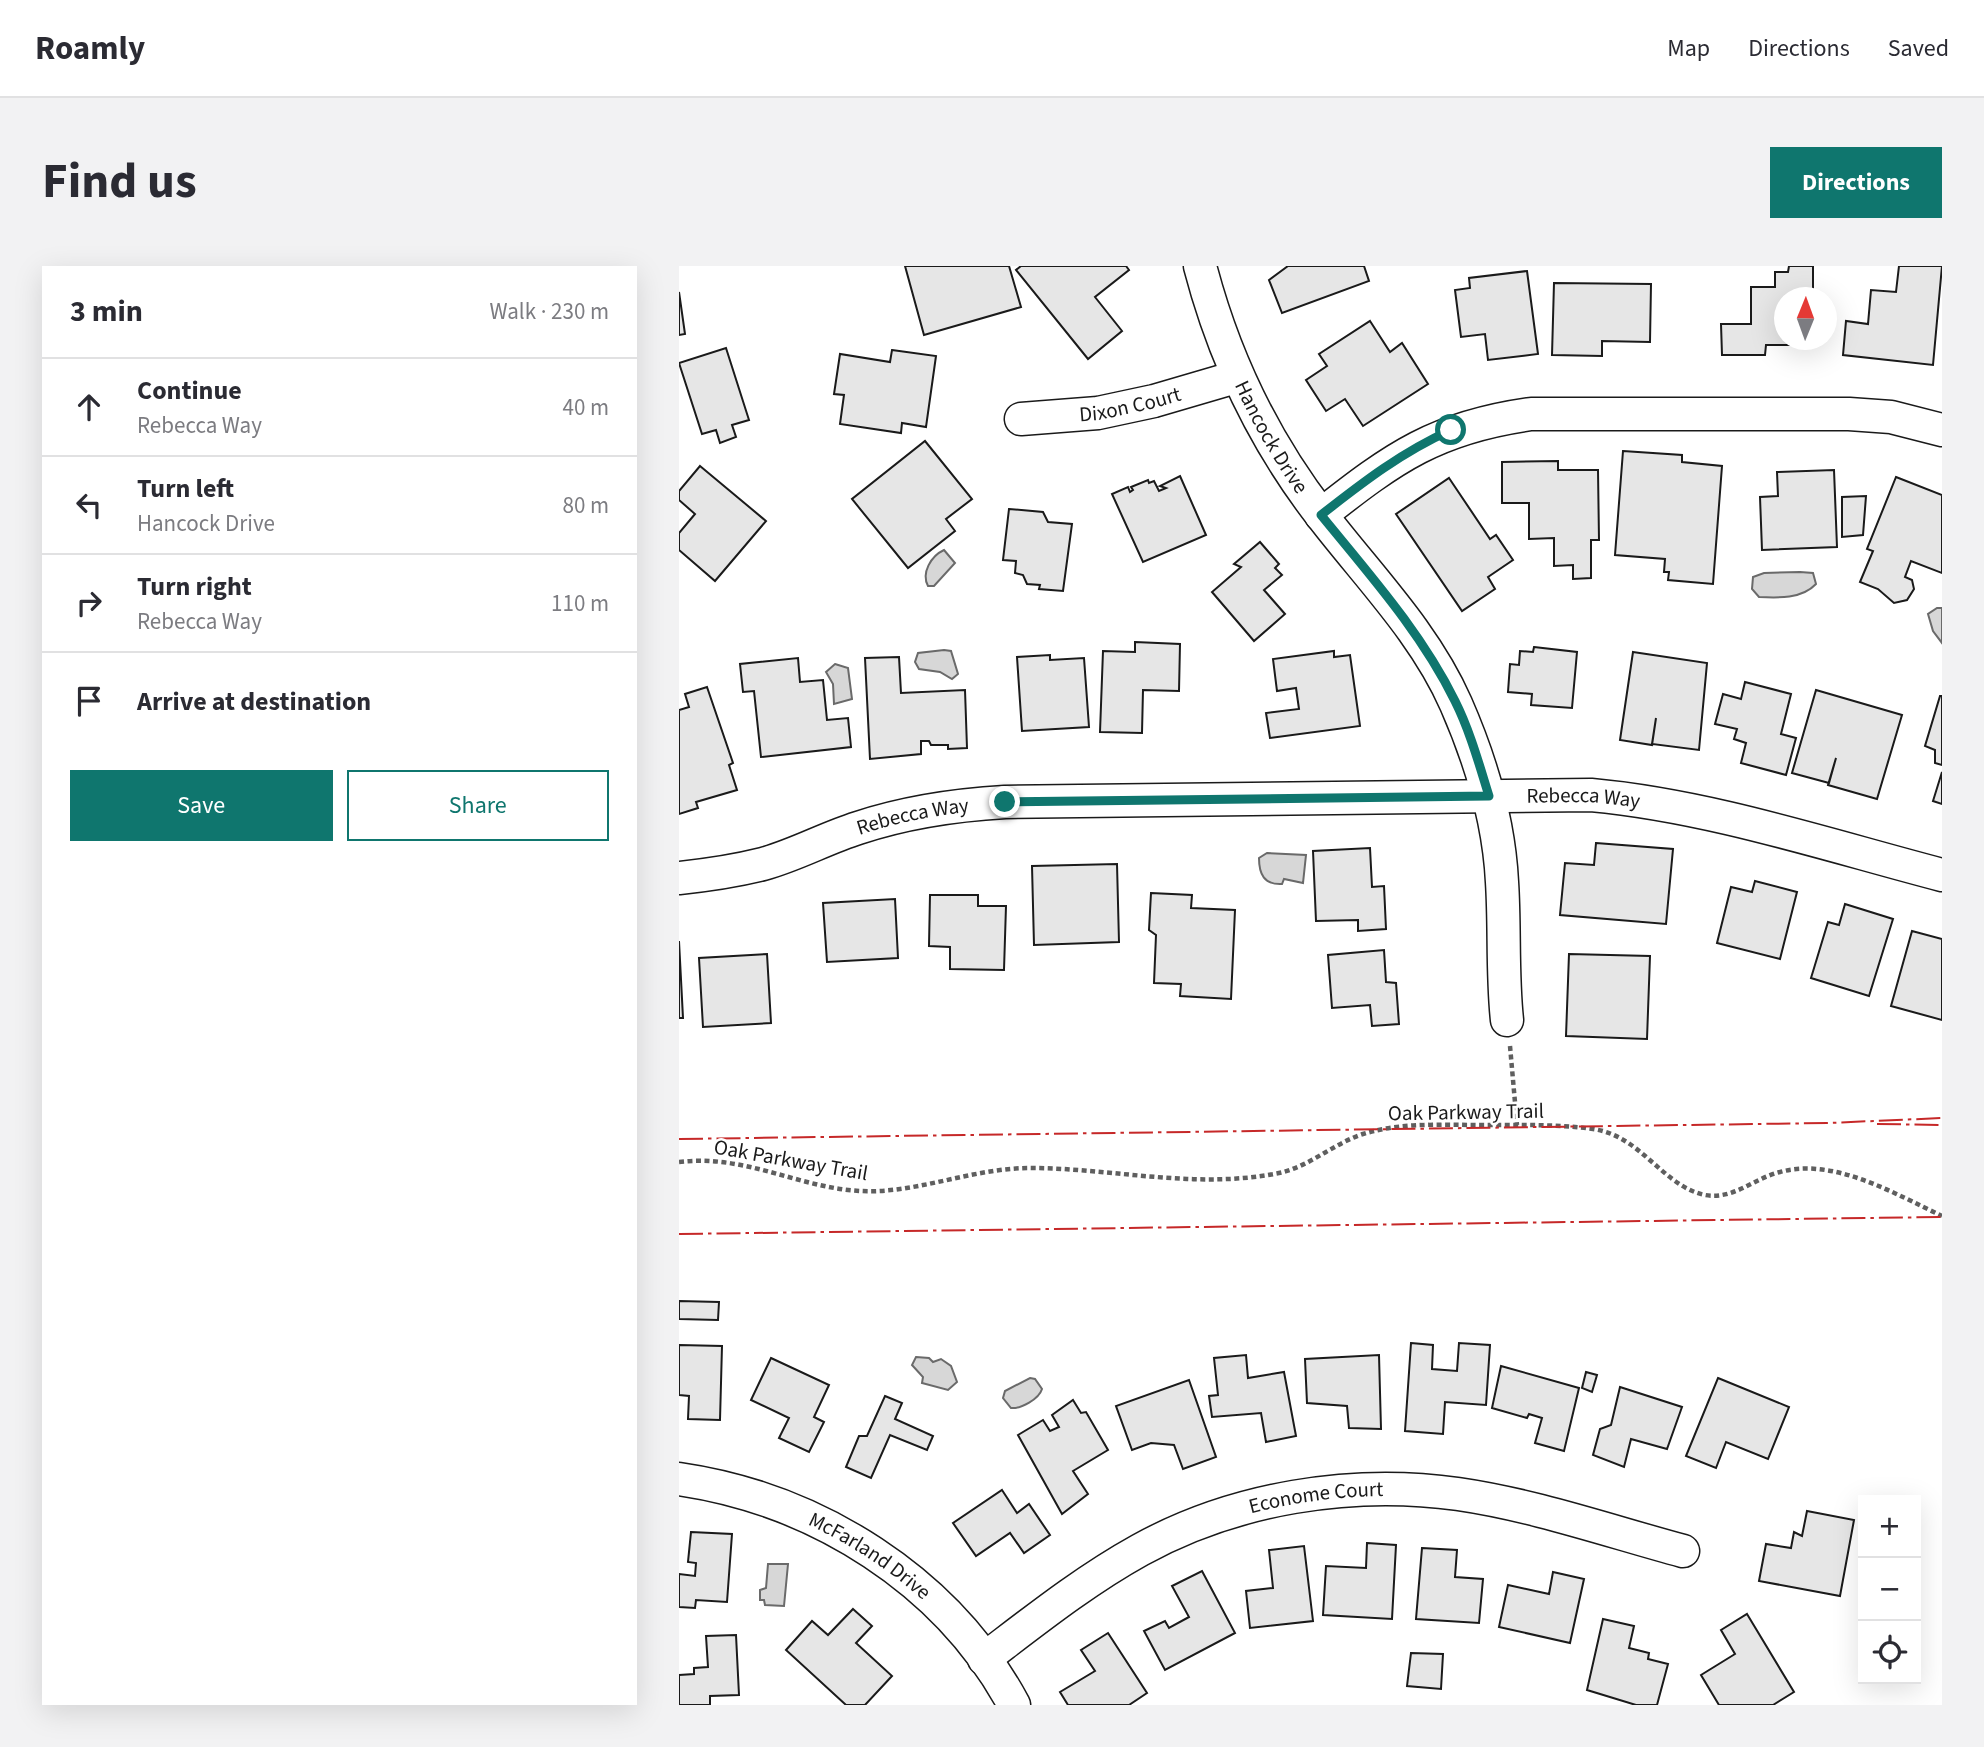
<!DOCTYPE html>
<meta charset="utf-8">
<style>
:root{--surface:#fff;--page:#f2f2f3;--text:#2b2b33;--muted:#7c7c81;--line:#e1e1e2;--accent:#0f766e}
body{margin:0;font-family:"Source Sans 3",sans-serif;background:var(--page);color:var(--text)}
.controls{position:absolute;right:21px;bottom:21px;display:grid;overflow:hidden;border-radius:0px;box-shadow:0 7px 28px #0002}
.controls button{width:63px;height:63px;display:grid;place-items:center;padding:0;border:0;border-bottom:2px solid var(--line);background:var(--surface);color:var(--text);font:35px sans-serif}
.compass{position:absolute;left:1095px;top:21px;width:63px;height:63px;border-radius:50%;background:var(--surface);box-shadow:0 7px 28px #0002;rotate:1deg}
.stop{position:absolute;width:21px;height:21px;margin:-16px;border:5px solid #0f766e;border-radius:50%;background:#fff}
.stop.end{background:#0f766e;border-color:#fff;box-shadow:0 2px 7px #0008}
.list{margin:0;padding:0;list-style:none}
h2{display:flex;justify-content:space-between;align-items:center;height:91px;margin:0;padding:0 28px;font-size:30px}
h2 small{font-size:23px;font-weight:400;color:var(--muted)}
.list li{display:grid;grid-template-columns:46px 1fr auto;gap:21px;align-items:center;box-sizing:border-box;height:98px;padding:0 28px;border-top:2px solid var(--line)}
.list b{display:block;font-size:26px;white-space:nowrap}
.list p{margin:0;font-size:23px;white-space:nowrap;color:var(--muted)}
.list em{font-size:23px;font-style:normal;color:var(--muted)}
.actions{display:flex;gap:14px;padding:21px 28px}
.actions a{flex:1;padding:16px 0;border:2px solid var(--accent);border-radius:0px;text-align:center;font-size:24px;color:var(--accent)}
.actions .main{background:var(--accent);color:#fff}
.icon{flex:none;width:38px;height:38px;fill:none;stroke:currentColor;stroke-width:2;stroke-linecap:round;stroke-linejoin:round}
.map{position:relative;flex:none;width:1263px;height:1439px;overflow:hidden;border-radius:0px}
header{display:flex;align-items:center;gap:42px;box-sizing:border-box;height:98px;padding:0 35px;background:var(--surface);border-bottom:2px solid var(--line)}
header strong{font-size:33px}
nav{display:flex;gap:38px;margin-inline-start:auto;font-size:24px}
.intro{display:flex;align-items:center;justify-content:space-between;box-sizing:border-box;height:168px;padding:0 42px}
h1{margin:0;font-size:49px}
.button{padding:18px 32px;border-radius:0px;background:var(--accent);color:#fff;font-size:24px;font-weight:700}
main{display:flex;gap:42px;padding:0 42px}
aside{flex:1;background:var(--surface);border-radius:0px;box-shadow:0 7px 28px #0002}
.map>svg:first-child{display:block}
.water{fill:#d7d7d7;stroke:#6a6a6a;stroke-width:2}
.building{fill:#e6e6e6;stroke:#1a1a1a;stroke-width:2}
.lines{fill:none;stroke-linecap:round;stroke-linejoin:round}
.minor-casing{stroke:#1a1a1a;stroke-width:35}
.path{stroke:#5f5f5f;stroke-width:4.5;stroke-dasharray:5 3.5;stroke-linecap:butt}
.minor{stroke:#fff;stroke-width:32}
.power{stroke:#c62828;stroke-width:2;stroke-dasharray:24 5 3.5 5;stroke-linecap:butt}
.route{stroke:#0f766e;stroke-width:9}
.labels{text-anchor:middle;stroke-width:5;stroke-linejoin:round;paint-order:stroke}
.street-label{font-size:21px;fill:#1a1a1a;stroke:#fff}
</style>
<header>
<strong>Roamly</strong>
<nav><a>Map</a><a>Directions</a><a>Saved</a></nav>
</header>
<div class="intro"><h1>Find us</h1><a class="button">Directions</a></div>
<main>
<aside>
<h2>3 min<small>Walk · 230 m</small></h2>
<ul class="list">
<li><svg class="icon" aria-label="ahead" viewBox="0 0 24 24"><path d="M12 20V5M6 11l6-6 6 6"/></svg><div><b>Continue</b><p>Rebecca Way</p></div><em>40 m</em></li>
<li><svg class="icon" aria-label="left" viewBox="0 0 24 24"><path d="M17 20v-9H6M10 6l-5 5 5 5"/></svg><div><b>Turn left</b><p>Hancock Drive</p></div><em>80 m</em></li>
<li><svg class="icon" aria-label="right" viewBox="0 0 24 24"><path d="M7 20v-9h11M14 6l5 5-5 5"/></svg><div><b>Turn right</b><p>Rebecca Way</p></div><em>110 m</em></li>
<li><svg class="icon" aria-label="arrive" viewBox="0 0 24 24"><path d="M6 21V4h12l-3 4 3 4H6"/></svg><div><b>Arrive at destination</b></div></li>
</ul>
<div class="actions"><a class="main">Save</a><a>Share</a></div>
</aside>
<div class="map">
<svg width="1263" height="1439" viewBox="0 0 1263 1439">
<rect width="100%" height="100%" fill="#fff"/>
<g class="water">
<path d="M265,284L276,297L255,320H249C242,307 252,290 265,284Z"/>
<path d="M1121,306L1134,307L1137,318C1123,333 1099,332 1080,331L1073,323L1074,311L1085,307Z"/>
<path d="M1258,342H1263V377L1254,365L1249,348Z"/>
<path d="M265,384L272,385L279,408L273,413L261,406L240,403L236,396L239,387Z"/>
<path d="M156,398L169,402L173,433L155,438L154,418L147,406Z"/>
<path d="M588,587L627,589L624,617L605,613L603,618C585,619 580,608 580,592Z"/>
<path d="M237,1091L250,1092L254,1096L262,1093L272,1100L278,1116L269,1124L243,1117L244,1111L233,1099Z"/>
<path d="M351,1112L356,1113L363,1123C360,1133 342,1143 332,1142L324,1132L326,1125Z"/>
<path d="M89,1298H109L105,1340L86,1339L85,1334H81V1324L87,1322Z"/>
</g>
<g class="building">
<path d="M226,0H330L342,41L245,69Z"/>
<path d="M342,0H447L450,4L416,31L443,65L409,93L337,4Z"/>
<path d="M685,0L690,15L603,47L590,14L609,0Z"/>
<path d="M1110,0H1134V32H1106V74H1134V79H1087L1086,89H1043L1042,58H1072V21H1096V6H1109Z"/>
<path d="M1220,0H1263L1254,99L1164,89L1167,55L1189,58L1192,24L1217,26Z"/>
<path d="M848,5L859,88L809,94L806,68L782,71L776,24L791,22L790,12Z"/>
<path d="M875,17L972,18L971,76L923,75V90L873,89Z"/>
<path d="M0,26L6,68L0,69Z"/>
<path d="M691,55L711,86L723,77L749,118L684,160L666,133L647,145L627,114L648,100L640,88Z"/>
<path d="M47,82L70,154L53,159L57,171L41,177L37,164L23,168L0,97Z"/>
<path d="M213,84L257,90L247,161L223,157L222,167L161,158L165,129L155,128L161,88L211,96Z"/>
<path d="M246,175L293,233L267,253L276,265L229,302L173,233Z"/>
<path d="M944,185L1003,189V196L1043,200L1034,318L989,314L990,306H985L986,293L936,289Z"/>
<path d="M879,195V204H919L920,274H912V312L894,313V299L875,300V272L850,273V237H823V196Z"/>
<path d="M21,200L87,255L36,315L0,284V267L16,248L0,234V225Z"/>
<path d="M1155,204L1158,281L1083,284L1081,231L1099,230L1098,206Z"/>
<path d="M501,210L527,269L464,296L433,228L449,221L451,226L454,224L452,221L469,214L470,217L475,215L480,225L487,222L481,220Z"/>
<path d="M1217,211L1263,229V307L1232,295L1226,311L1233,314L1235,323L1228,334L1215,337L1199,323L1181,316L1194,285L1188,283Z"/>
<path d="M770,212L811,273L817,269L834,294L809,311L816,323L783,345L717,248Z"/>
<path d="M1187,230L1184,269L1163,271V231Z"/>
<path d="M330,243L364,246L369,256L393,258L384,325L360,323L361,319L348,318L344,309L336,307L337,295L324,294Z"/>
<path d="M581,276L600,298L596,302L603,309L585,324L606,348L575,375L533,326L562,301L555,298Z"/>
<path d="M456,376L501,378L500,425L464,424L463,467L421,466L424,385L456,386Z"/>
<path d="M855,381L898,386L893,442L852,439L853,428L829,426L831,398L840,399L841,385L854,386Z"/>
<path d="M655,385V391L671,389L681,460L591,472L587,447L620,443L617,422L598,425L594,393Z"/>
<path d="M954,386L1028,397L1020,484L973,478L977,452L973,479L941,474Z"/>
<path d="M371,389V394L405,392L410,461L343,465L338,391Z"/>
<path d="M220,391L222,427L286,424L288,482L269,483V479H252L250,475H242V488L191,493L186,392Z"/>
<path d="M119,392L121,416L144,414L148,454L169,452L172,481L82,491L75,425L64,426L61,398Z"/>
<path d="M1066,416L1112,428L1102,468L1117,472L1107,509L1062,497L1067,477L1055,473L1058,463L1036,458L1044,428L1062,433Z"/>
<path d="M28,421L54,497L50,499L58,524L17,536L19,542L0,548V444L10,441L6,428Z"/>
<path d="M1137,424L1223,449L1198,533L1149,519L1157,492L1150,517L1113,507Z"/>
<path d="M1261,430H1263V499L1256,497V484L1246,480Z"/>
<path d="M1263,506V538L1254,535Z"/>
<path d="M917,577L994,583L987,658L881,649L886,597L915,599Z"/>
<path d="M691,582L693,621L705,620L707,663L679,665V654L637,655L634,585Z"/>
<path d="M438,598L440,676L355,679L353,600Z"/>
<path d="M1076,615L1118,626L1101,693L1038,677L1052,621L1073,626Z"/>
<path d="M472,627L513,629L512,642L556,644L552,733L501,730L502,718L475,717L477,669L470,664Z"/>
<path d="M251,629H299V640H327L325,704L271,703V681L250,680Z"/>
<path d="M216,633L219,692L148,696L144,637Z"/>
<path d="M1166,638L1214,653L1190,730L1132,712L1149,656L1160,659Z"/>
<path d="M1233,665L1263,673V754L1212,740Z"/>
<path d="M0,675L4,752H0Z"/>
<path d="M705,684L707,716L717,717L720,758L693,760L691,739L653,742L649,689Z"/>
<path d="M88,688L92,757L24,761L20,692Z"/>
<path d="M890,688L971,690L968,773L887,770Z"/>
<path d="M0,1035L40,1036L39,1054L0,1053Z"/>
<path d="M732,1077L754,1079L753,1103L778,1105L780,1077L811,1079L807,1139L766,1136L764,1168L726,1165Z"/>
<path d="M0,1079L43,1080L41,1154L9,1153L10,1130L0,1129Z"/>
<path d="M567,1089L569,1112L605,1106L617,1170L587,1176L582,1147L533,1151L530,1130L539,1129L535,1092Z"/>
<path d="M700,1089L702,1163L670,1162L668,1140L628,1137L626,1093Z"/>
<path d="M92,1092L150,1119L135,1151L145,1156L130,1186L100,1172L110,1152L72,1134Z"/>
<path d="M822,1100L900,1122L885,1185L856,1177L863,1152L850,1148L848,1152L813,1142Z"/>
<path d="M907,1106L918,1109L913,1126L903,1122Z"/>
<path d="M1039,1112L1110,1141L1089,1193L1047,1176L1037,1202L1007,1190Z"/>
<path d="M510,1114L537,1191L504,1203L495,1179L472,1177L453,1184L437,1140Z"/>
<path d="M941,1121L1003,1141L988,1183L952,1173L945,1201L914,1189L921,1163L932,1159Z"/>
<path d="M206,1130L223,1137L216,1153L254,1170L248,1184L211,1169L192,1212L167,1201L180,1170H188Z"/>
<path d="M394,1134L402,1147L407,1146L429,1184L394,1205L409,1228L383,1248L339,1169L364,1154L371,1165L380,1161L373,1149Z"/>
<path d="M323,1224L338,1247L350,1238L371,1269L345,1287L331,1267L297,1290L274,1257Z"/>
<path d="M1128,1245L1175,1254L1161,1330L1080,1315L1087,1278L1112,1282L1115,1266L1123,1270Z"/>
<path d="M12,1266L53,1268L48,1336L17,1334L16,1342L0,1341V1308L16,1310L17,1297L9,1296Z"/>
<path d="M688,1277L717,1279L713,1353L644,1349L647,1300L687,1302Z"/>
<path d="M625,1280L634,1355L571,1362L567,1325L594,1322L590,1284Z"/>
<path d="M743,1282L778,1284L776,1311L804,1313L800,1357L737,1353Z"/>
<path d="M523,1305L556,1367L486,1404L465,1365L486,1355L490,1362L510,1351L493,1320Z"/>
<path d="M874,1306L905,1313L891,1377L820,1361L829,1319L870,1328Z"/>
<path d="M174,1343L193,1360L177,1377L213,1410L186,1439H167L107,1384L133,1355L149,1369Z"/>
<path d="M1068,1348L1115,1426L1094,1439H1040L1022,1409L1056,1388L1042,1364Z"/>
<path d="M924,1353L955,1360L950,1382L970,1387L969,1393L989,1398L978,1439H957L908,1424Z"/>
<path d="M429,1367L468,1427L450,1439H389L381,1426L416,1405L402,1384Z"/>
<path d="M57,1369L60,1429L31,1430V1439H0V1409L15,1408V1402L29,1401L27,1370Z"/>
<path d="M732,1387L764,1388L762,1423L728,1420Z"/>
</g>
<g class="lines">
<g class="minor-casing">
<g id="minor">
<path id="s1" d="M521,0C545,92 584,174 643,250C689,310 746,367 777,438C802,495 820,555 823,616C826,662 823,708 828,754"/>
<path id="s2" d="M342,153L419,147L475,135L557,111"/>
<path d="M642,249C715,191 758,161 852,148H1170L1212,151L1263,164"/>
<path id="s3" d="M0,612C29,609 56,605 84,598C117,589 147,572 179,562C227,546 275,539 326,536L912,529C1031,540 1148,579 1263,609"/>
<path id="s4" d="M0,1213C137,1233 268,1314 335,1439"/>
<path id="s5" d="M305,1393C355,1355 405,1315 461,1284C555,1232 672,1213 779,1228C855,1239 930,1265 1004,1285"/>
</g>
</g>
<g class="path">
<path d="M831,780L838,859"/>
<path d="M0,896C73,887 129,929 201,925C251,922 300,902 351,902C432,902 513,923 595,908C628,903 653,878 684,868C723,856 762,859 802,859C840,859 877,858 914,863C963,870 983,920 1026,929C1055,934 1075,912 1101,906C1155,891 1216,928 1263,950"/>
</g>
<use href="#minor" class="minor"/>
<g class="power">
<path d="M1198,858L1263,859"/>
<path d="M0,873L1149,857L1263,852"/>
<path d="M0,968L1263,951"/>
</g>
</g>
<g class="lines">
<path class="route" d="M326,536L810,530C800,498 791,465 776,435C742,366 690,308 642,249C684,216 723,186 772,164"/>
</g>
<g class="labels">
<g class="street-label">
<text dy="7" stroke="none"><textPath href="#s2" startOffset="110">Dixon Court</textPath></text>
<text dy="7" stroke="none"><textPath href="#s1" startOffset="186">Hancock Drive</textPath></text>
<text dy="7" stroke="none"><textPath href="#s3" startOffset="915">Rebecca Way</textPath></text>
<text dy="7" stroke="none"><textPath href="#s3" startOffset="243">Rebecca Way</textPath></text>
<text transform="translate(787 846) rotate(-1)" y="7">Oak Parkway Trail</text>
<text transform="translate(112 894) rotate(10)" y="7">Oak Parkway Trail</text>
<text dy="7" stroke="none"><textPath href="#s5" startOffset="376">Econome Court</textPath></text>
<text dy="7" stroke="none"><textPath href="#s4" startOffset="208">McFarland Drive</textPath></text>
</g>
</g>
</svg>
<div class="controls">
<button>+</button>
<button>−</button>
<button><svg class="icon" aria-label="locate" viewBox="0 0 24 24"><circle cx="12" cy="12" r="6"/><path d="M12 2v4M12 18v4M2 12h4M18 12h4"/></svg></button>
</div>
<svg class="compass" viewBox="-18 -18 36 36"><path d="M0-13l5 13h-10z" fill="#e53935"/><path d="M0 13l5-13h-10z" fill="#7c7c81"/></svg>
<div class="stop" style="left:772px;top:164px"></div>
<div class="stop end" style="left:326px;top:536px"></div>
</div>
</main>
